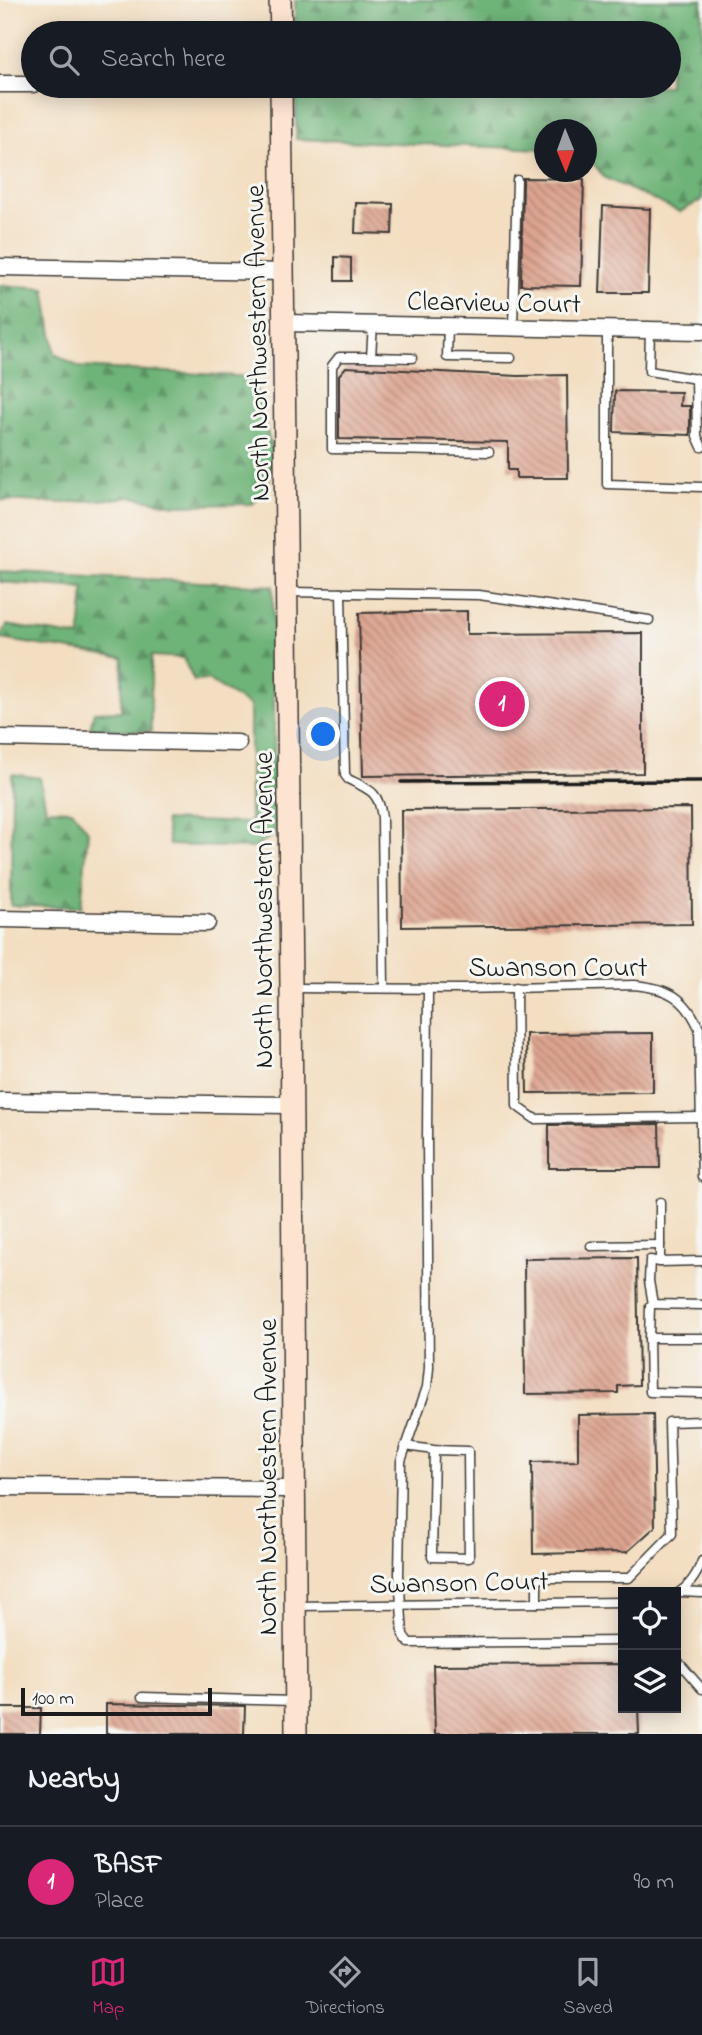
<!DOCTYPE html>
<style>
:root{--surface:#171b24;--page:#20242c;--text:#f1f3f6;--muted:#9ea1a6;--line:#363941;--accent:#db2777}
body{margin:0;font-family:"Indie Flower",sans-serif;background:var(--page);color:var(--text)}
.controls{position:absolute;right:21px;bottom:21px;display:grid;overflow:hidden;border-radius:0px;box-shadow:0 4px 18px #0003}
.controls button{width:63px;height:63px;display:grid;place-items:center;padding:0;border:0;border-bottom:2px solid var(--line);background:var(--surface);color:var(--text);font:35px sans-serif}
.compass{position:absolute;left:534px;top:119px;width:63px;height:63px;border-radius:50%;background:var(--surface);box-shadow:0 4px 18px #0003;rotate:179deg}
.scale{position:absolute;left:21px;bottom:18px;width:191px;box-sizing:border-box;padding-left:7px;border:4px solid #1c1c1c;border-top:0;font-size:19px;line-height:24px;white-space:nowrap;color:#1c1c1c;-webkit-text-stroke:5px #f6f6f2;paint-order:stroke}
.you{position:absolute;left:324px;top:735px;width:24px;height:24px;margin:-18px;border:5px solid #fff;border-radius:50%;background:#1a73e8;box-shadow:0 0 0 10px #1a73e833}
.badge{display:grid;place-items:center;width:46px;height:46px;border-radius:50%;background:var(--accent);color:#fff;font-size:23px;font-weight:700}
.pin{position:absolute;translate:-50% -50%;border:4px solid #fff;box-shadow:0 2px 7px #0006}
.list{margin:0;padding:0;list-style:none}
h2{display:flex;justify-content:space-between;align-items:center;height:91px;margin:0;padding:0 28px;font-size:30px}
h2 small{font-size:23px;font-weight:400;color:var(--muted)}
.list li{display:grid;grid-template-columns:46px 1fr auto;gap:21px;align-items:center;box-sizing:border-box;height:112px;padding:0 28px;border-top:2px solid var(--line)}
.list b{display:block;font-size:26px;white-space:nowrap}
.list p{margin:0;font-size:23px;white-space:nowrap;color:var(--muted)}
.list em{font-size:23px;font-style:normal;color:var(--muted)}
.icon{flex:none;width:38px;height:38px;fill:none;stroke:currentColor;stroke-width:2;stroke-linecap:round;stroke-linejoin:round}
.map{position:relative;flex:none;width:702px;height:1734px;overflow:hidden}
.search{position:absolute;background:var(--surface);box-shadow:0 4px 18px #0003;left:21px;right:21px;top:21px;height:77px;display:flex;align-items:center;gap:18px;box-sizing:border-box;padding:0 24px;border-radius:38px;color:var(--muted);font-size:26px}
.sheet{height:203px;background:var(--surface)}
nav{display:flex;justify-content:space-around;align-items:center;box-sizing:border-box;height:98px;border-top:2px solid var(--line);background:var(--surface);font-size:19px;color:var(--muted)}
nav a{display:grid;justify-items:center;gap:4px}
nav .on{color:var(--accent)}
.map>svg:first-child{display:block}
.forest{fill:url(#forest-firs);stroke:#45684a;stroke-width:2}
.building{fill:url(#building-back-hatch)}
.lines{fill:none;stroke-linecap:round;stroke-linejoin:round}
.lane-casing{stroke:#3c3935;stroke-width:11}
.street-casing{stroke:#3c3935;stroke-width:19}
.secondary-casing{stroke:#3c3935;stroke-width:24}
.lane{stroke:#fff;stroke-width:8}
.street{stroke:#fff;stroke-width:16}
.secondary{stroke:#fde4d1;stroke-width:21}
.rail{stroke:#1c1c1c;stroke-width:3.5}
.labels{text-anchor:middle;stroke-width:6;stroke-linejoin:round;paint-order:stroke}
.street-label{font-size:28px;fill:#1c1c1c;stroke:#f6f6f2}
</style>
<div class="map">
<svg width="702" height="1734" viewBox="0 0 702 1734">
<defs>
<pattern id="forest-firs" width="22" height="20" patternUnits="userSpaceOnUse" patternTransform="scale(1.75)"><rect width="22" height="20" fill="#6eb378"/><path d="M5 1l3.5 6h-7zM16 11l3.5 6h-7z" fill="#5a9162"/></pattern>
<pattern id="building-back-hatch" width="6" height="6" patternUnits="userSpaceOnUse" patternTransform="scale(1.75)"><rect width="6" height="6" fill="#dda490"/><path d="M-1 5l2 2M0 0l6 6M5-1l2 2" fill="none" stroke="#b28575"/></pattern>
</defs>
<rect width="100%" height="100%" fill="#f6f6f2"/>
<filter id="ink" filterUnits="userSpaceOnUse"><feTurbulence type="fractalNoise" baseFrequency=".0143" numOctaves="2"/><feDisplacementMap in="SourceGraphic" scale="14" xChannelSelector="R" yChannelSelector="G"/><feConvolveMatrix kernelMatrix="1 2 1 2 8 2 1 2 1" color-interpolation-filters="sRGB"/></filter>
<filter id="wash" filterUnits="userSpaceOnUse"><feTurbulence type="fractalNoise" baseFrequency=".00686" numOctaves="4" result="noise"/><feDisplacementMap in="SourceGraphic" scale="28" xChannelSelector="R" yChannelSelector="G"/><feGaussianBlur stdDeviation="1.57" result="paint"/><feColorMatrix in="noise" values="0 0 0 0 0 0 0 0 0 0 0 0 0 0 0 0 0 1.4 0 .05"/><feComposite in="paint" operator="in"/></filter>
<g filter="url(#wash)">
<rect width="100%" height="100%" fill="#f3dec1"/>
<g class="forest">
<path d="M295,0H702V200L680,212L605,178L587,156L586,130H544V149L296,139V86H669V33H295Z"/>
<path d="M0,285L45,288L55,354L79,367L253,377L273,454L269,481L253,504L175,505L133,497L63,503L0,500Z"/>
<path d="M0,571L273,586L275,833L255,848L169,845L165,820L250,823V706L208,680L194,681L183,658L151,656V732L90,728L94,712L121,711L123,658L0,639L7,625L80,637L84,588L0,582Z"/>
<path d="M12,774L40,778L46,809L72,810L88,831L81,907L11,906Z"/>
</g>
<g id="blocks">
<g class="building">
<path d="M523,178L584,179L581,286L521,285Z"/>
<path d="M356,203L393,204L392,234L355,233Z"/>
<path d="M603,206L650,209L648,293H600Z"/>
<path d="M335,257L351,258V281H335Z"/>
<path d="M346,367L518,376L567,375L568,478H516V470H508V442L339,439V375Z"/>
<path d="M615,391L681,392L680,406H690V435L614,432Z"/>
<path d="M467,611V634L643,633V773L363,776L359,613Z"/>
<path d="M691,808L692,924L402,927L401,810Z"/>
<path d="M653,1033V1092L527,1093L526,1034Z"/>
<path d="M659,1124L660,1168H549V1125Z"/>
<path d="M637,1258L639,1385L618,1386V1393L525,1394L524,1259Z"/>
<path d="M653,1414L655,1527L627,1552L533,1554L532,1462L578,1461V1415Z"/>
<path d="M623,1664V1708H638L639,1734H435L433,1665Z"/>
<path d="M106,1704L245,1706L244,1734H106Z"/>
<path d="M0,1708H41L40,1734H0Z"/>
</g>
</g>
</g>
<g filter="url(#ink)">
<use href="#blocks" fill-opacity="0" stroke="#3c3935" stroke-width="2"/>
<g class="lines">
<g class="lane-casing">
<g id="lane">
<path d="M373,324L371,357H339L332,366V449L489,452"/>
<path d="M448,326L447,357L511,358"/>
<path d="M513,327L517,180"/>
<path d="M607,329V484L702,487"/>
<path d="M650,330L649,371L702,380"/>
<path d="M371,357L412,358"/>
<path d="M696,378L697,436L702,447"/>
<path d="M287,592L479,595L649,620"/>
<path d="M341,593L345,775L348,779C370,790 379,791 382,818L384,988"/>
<path d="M516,987L517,1106L535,1119L702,1117"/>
<path d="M291,988L463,989L634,985C668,988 685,997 699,1028L702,1177"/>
<path d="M428,988L427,1140L429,1368L427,1387L401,1461L399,1574L403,1635L409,1643L623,1641"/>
<path d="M660,1202V1262L702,1261"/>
<path d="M591,1246L660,1245"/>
<path d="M660,1262L650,1260L649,1281L653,1304L702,1305"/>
<path d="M653,1304L650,1306L649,1338H702"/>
<path d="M649,1338L650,1392L702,1393"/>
<path d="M405,1446L434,1450L468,1451L469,1558L432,1557L434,1450"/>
<path d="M680,1592L702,1593"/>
<path d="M676,1594C689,1587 697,1575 702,1561"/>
<path d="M537,1603V1578H629L672,1534L669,1422L702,1421"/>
<path d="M297,1606L623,1602"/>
<path d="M676,1659L702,1689"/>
<path d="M142,1697L293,1701"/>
</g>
</g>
<g class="street-casing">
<g id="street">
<path d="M0,84H33"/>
<path d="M0,267L284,272"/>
<path d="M284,323L702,331"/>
<path d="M0,738L238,743"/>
<path d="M0,919L207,923"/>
<path d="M0,1101L291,1105"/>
<path d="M0,1487L293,1489"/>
</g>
</g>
<g class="secondary-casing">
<g id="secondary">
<path d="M280,0L281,33"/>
<path d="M281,86L291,988L296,1734"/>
</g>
</g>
<use href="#lane" class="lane"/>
<use href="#street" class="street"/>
<use href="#secondary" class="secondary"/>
<path class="rail" d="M401,782L702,781"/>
</g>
</g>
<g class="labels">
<g class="street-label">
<text transform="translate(494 301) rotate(1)" y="10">Clearview Court</text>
<text transform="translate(256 343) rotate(-91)" y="10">North Northwestern Avenue</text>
<text transform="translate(262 910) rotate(-90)" y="10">North Northwestern Avenue</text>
<text x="558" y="976">Swanson Court</text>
<text transform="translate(266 1477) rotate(-90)" y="10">North Northwestern Avenue</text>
<text transform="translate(459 1581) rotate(-1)" y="10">Swanson Court</text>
</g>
</g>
</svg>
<div class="controls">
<button><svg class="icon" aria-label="locate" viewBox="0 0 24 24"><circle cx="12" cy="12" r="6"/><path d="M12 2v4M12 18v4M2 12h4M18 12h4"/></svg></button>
<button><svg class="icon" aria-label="layers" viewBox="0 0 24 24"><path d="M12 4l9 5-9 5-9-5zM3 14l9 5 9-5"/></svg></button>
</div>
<svg class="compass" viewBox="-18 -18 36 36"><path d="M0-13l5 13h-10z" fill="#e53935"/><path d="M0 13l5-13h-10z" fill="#9ea1a6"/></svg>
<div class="scale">100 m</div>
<div class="you"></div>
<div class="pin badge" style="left:502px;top:704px">1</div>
<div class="search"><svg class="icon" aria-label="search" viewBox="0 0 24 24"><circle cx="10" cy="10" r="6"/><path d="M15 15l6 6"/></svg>Search here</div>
</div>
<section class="sheet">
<h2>Nearby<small></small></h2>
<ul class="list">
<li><span class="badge">1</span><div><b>BASF</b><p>Place</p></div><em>90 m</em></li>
</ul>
</section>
<nav>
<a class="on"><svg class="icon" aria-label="map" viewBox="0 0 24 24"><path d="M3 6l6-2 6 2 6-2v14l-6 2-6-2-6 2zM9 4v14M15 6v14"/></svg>Map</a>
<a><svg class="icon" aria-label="directions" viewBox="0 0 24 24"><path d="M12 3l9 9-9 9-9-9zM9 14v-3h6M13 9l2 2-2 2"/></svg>Directions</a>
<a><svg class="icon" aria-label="saved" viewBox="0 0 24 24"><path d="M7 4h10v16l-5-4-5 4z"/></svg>Saved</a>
</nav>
